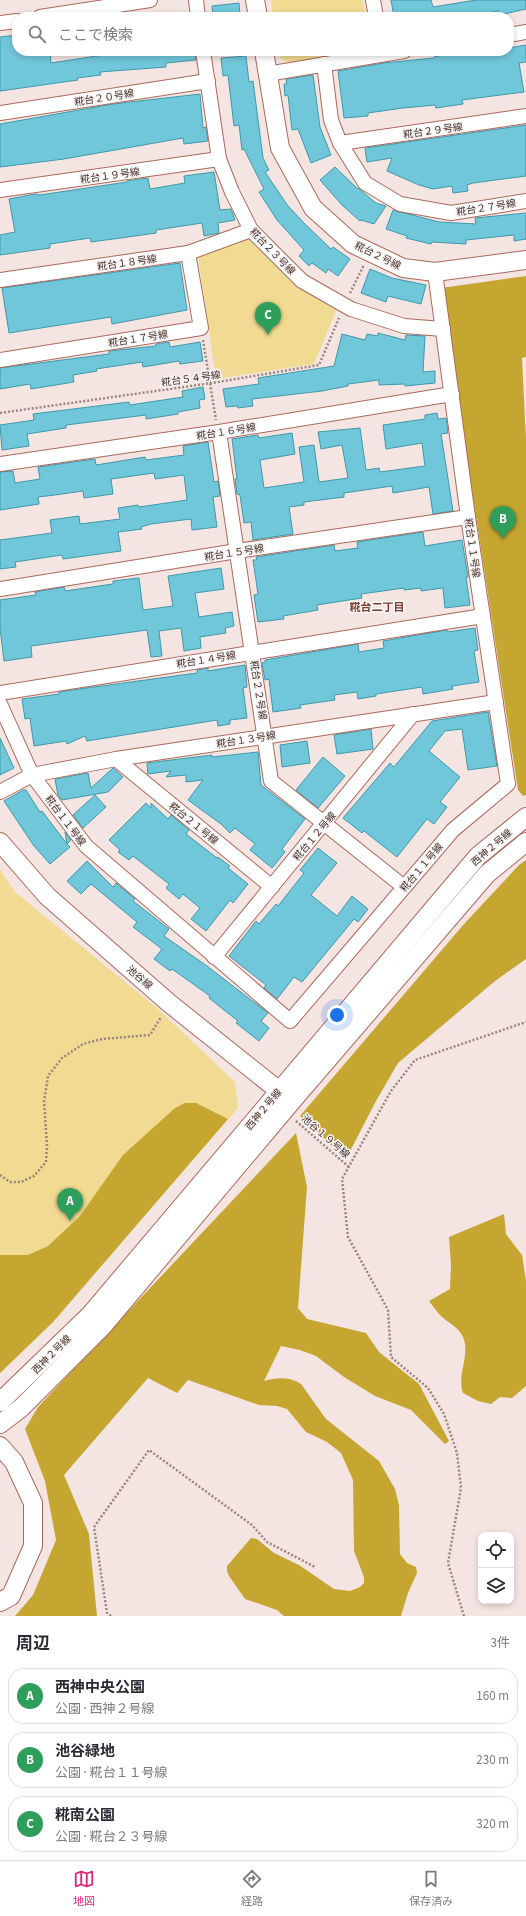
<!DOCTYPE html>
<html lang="ja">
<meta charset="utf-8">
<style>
:root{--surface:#fff;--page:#f7f7f7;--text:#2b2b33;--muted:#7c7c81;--line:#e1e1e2;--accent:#db2777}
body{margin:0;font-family:"Source Sans 3","Noto Sans JP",sans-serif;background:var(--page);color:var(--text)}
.controls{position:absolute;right:12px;bottom:12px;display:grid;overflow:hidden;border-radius:8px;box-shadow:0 2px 6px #0003}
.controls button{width:36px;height:36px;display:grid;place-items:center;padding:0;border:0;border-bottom:1px solid var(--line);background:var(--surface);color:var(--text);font:20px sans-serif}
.you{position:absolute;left:337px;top:1015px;width:14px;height:14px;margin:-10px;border:3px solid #fff;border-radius:50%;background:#1a73e8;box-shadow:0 0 0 6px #1a73e833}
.badge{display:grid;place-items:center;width:26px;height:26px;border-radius:50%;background:var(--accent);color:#fff;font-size:13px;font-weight:700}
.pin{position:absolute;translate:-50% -33px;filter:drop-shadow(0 1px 2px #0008)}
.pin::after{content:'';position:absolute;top:21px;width:14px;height:12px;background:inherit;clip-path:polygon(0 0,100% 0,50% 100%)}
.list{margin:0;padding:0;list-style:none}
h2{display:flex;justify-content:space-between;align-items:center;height:52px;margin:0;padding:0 16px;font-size:17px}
h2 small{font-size:13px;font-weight:400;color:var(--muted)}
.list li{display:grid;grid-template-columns:26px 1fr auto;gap:12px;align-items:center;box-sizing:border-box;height:56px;margin:0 8px 8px;padding:0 8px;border:1px solid var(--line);border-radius:16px}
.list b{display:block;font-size:15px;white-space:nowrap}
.list p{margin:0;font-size:13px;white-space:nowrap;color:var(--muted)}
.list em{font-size:13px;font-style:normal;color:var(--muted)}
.icon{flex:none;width:22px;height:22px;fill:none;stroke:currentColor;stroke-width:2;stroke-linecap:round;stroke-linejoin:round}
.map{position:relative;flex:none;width:526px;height:1616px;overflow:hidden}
.search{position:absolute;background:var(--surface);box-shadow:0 2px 6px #0003;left:12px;right:12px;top:12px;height:44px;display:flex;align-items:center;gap:10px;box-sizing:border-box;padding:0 14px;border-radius:16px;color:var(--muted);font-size:15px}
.sheet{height:244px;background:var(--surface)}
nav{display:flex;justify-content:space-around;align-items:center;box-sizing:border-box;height:56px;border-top:1px solid var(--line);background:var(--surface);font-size:11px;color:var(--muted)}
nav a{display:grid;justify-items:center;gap:2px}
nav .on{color:var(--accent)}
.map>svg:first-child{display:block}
.green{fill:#f1db92}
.forest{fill:#c5a631}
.building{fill:#70c7da;stroke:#3f98aa}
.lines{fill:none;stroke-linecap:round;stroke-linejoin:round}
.minor-casing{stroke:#ab695b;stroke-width:16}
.tertiary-casing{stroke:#ab695b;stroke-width:20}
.path{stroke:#9a847f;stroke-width:2.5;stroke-dasharray:2 2;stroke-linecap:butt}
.minor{stroke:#fff;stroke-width:14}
.tertiary{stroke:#fff;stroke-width:18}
.labels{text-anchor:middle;stroke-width:3;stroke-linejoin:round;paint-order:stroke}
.street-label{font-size:10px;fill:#4a2e27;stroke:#f6f6f6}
.neighbourhood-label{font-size:11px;font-weight:bold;fill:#783c2e;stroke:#f6f6f6}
</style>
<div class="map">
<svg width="526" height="1616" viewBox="0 0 526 1616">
<rect width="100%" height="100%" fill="#f5e5e2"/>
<g class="green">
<path d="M271,0H363L366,17H273Z"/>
<path d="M279,51H364L288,63L280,58Z"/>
<path d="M250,235L338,306L314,364L216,379L198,256Z"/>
<path d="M0,869L15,892L157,1008L235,1082L238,1108L53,1322L0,1373Z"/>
</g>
<g class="forest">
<path d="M526,276V357L522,358L526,440V795L523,796L518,790L441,288Z"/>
<path d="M526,860V959L495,981L398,1063L376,1101L346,1159L300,1116L464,924L519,865Z"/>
<path d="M185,1103H196L228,1119L53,1322L0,1373V1255H28L48,1246L80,1216L123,1155L175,1108Z"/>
<path d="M296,1133L307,1187L298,1308L307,1319L366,1333L379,1352L419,1384L449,1441L445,1444L411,1410L375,1396L344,1377L316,1356L300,1350L281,1346L264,1381C276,1378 289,1376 301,1384L326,1419L379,1461L395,1489L399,1505L400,1554L407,1563L416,1567L417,1573L408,1593L401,1616H284L277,1610L245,1599L229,1576L227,1571V1566L251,1538L257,1539L274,1553L299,1565L334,1589L350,1591L360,1587L364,1583V1577L354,1551L353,1480L341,1453L327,1442L306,1432L287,1409L277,1406L259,1405L188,1380L177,1393L148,1378L64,1475L89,1534L97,1616H15L33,1595L56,1540L45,1481L25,1429L38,1407Z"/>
<path d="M504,1214L506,1234L522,1255L526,1281V1386L512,1398L500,1397L491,1404L478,1401L463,1393C456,1375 472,1353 462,1335C458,1327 447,1322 441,1316C437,1312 433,1306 429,1301L450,1289L451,1265L449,1237Z"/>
</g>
<g class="building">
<path d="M391,0H431L433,7L476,0H526V9L500,15L499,11L464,17H394Z"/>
<path d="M239,3L240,15L213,17L212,6Z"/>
<path d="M17,35V51H50L51,63L129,51H195L196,60L166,63V67L100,72L101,75L77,78L78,80L0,91V37Z"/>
<path d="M526,45V62L519,63L524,92L462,100L463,104L436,108L435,105L403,108L368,113V116L344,118L338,71L384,63L434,58V57L452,53L453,55L477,51H509V48Z"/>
<path d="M246,56L249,82L253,81L263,158L269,170L265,172L288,206L305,224L331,249L333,247L350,259L338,276L328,269L326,273L312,263L309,266L299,256L304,250L277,220L259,192L264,189L244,149L242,150L239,125L234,126L228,75L223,76L221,58Z"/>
<path d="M313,75L320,127L331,155L311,163L298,129L292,130L288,95L285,96L284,84H287L286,79Z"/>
<path d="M200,94L203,128L206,127L208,141L184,144L183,138L64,159L0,167V124L113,104Z"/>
<path d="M526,125V176L473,183L467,185L468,191L453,193L452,186L433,189L419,185L387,171L392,158L367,162L365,148Z"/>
<path d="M335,167L358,189V188L376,203L386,206L374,224L361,220L360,221L342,205L320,180Z"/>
<path d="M214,172L220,210L231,209L235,220L218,223L219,233L204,236L202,223L156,230V233L128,237L91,242L90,238L50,244V248L0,255V235L15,232L9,199L35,194L40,195L127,182V181L148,178L150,189L185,183L184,176Z"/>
<path d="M393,210L439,222L476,224L475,218L526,213V239L514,241V235L466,240V244L432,242L431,244L406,238L407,236L386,229Z"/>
<path d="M180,263L187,310L112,324L111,317L9,333L2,288Z"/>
<path d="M370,269L392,278L426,285L421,304L388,296L386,302L361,293Z"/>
<path d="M378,333L405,340L406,335L425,336L423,372L435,371V383L405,386V384L379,385V380L348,384V386L322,391L252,399L253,406L238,408L237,406L226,407L223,389L259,384L258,378L334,366L342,334L365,340L367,334L378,336Z"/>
<path d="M169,342L170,347L200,342L203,361L180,364L179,361L143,367L142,362L96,369L97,371L73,375L74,382L31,389L30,384L0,389V368L109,354V351L156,346V344Z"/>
<path d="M203,387L205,399L199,400L200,408L178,412V414L146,419V415L66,425V428L27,434L29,446L2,450L0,425L34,420L33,414L129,402L130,405L183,397L182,391Z"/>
<path d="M437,413L438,419L446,418L448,433L441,434L453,511L433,514L429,487L393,493L392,486L344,493V497L304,502V505L289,507L293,534L253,540L251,522L244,523L240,495L237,494L235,479H237L232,439L258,435L259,438L292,433L295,454L260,460L264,488L304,482L299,447L314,445L319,482L348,478L342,445L321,449L318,432L360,428L366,470L379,468L380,472L425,466L422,443L386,449L383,425L425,419V415Z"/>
<path d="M208,442L214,482L218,481L220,496L213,497L217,527L192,530L191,519L151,524L141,527L142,529L118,532L121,551L63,559L62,555L15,562L16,567L0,569V540L52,533L50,520L79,516L80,524L120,519L118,508L138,505L139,507L187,500L184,475L155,479L154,473L111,479L113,494L84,498L83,491L55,495L38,497L39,504L0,510V472L13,471L15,483L40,479L38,467L95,459L96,465L145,457L146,460L184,455L183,446Z"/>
<path d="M423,532L425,546L462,540L468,577H466L470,605L445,608L443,588L421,591V588L404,590V588L361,594L362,598L317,605L318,610L283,616L284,619L258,622L254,595L258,594L253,560H257L256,557L334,545L335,551L358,548L357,542Z"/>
<path d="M221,568L224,589L195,593L199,617L232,612L234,626L225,628L226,633L200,637L201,648L184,651L181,628L159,631L162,656L151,657L147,630L31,646L32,657L4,661L0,628V600L36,595L35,592L64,587L65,591L113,584V581L139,578L143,610L173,606L168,576Z"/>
<path d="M475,628L478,650L474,651L479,682L452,686L453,689L423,694L422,687L376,694V696L358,699L357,692L334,695L335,700L300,705L301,708L273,712L269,679L265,680L262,663L265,662V660L358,644L359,652L384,648L383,641L447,630V632Z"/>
<path d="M245,665L247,687L243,688L247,718L230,720V724L218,726L217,720L87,741L85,736L67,744L66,741L34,746L30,718L25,719L22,699L59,694V692L72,690L197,673V670L208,668V671Z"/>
<path d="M488,712L497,766L468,770L462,729L445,731L429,751L460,777L440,802L447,807L434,824L427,819L397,857L364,831L362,833L343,818L390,763L394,767L432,721Z"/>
<path d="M371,729L373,749L337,754L334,735Z"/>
<path d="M0,738L14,768L0,775Z"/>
<path d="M307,741L310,763L282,767L280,745Z"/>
<path d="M258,752L261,785L305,819L282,849L285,852L272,868L250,850L255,844L235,828L230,833L221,824L188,800L203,780L186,782V775L166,777L171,771L148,774L147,763L212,755V757Z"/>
<path d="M323,757L345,776L318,808L296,790Z"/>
<path d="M113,768L123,777L108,792L62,800L58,795L55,779L88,773L91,788Z"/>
<path d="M23,790H26L40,812L42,811L67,844L65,832L71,840L67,844L70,847L50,864L34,846L4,801Z"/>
<path d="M95,795L106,807L83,828L73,815Z"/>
<path d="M146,803L151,808V803L168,819L171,815L189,830L186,834L217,858L218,857L230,866L228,868L248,884L233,903L230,900L206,931L191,919L200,908L183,894L179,899L166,888L169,884L133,856L129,860L118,852L120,850L109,840Z"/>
<path d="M318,848L337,863L311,895L337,916L352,896L368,909L358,922L354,919L302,982L294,977L277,999L264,988L266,985L229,956L256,921L259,924L276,904L278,906L304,873L300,870Z"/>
<path d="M87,861L113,887L116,883L135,899L133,901L169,929L164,936L207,966L268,1013L261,1021L269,1028L259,1041L236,1023L238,1021L209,998L210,996L172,969L170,971L154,959L162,949L133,927L137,922L91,884L81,894L67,881Z"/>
</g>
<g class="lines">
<g class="minor-casing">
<g id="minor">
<path d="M196,0L198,17"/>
<path d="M373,0L376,17"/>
<path d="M40,17L150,0"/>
<path d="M0,23L17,21"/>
<path d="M509,35L526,32"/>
<path d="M203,51L219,159L232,192L251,230L302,281L351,309L404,326L443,329"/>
<path d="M324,64L331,120L340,143L365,183L400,204L451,213L526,201"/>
<path d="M267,74L404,51"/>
<path d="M0,113L208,81"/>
<path d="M340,143L526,116"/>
<path d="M0,190L219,159"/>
<path d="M0,280L188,253L251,230"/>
<path d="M0,360L201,328L188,253"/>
<path d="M219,432L271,781L404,887"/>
<path d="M0,464L219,432L452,394"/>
<path d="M0,589L237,551L468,517"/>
<path d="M0,693L483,616"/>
<path d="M0,704L32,775L86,846L290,1021L453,830L508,784L468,517L435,272"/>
<path d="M116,759L272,887"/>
<path d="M0,792L32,775L116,759L496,702"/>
<path d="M214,957L413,714"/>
</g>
</g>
<g class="tertiary-casing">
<g id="tertiary">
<path d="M255,0L258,17"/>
<path d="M264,51L280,148L313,208L353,244L403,268L435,272L526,260"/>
<path d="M0,842L47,896L169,1003L288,1098"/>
<path d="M0,1402L90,1315L478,856L526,817"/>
<path d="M0,1424L21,1408L102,1327L292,1101L487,874L526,842"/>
<path d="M0,1446L14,1462L33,1503V1546L11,1596L0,1602"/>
</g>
</g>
<g class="path">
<path d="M350,293L364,265"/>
<path d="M203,340L216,420"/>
<path d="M0,413L212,383L319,365L339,318"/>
<path d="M296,1121L349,1167"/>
<path d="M0,1175L10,1182H21L34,1176L46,1162L47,1145L44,1102L48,1076L62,1058L83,1044L102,1039L150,1035L161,1017"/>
<path d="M111,1616L107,1613L94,1527L149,1450L252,1525L267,1542L315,1567"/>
<path d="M464,1616L448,1563L461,1488L457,1453L444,1414L428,1388L391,1357L388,1310L348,1237L342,1179L391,1091L415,1060L526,1022"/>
</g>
<use href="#minor" class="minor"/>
<use href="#tertiary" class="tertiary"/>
</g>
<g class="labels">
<g class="street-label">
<text transform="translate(104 97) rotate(-9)" y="4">糀台２０号線</text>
<text transform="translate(433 130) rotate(-8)" y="4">糀台２９号線</text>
<text transform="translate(110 175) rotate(-8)" y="4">糀台１９号線</text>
<text transform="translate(486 207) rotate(-9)" y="4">糀台２７号線</text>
<text transform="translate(273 251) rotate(46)" y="4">糀台２３号線</text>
<text transform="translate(378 255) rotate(26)" y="4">糀台２号線</text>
<text transform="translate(127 262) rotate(-8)" y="4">糀台１８号線</text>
<text transform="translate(138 338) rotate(-9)" y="4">糀台１７号線</text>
<text transform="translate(191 378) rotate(-8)" y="4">糀台５４号線</text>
<text transform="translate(226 431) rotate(-9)" y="4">糀台１６号線</text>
<text transform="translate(473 548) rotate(82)" y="4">糀台１１号線</text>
<text transform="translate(234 552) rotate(-9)" y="4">糀台１５号線</text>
<text transform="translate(206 659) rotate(-9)" y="4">糀台１４号線</text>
<text transform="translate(259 690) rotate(81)" y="4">糀台２２号線</text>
<text transform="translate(246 739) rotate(-9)" y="4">糀台１３号線</text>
<text transform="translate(66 820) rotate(53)" y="4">糀台１１号線</text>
<text transform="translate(194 823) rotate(39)" y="4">糀台２１号線</text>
<text transform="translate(314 836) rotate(-50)" y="4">糀台１２号線</text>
<text transform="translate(491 847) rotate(-41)" y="4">西神２号線</text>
<text transform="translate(421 867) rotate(-50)" y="4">糀台１１号線</text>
<text transform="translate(140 977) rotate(41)" y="4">池谷線</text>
<text transform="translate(263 1109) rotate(-50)" y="4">西神２号線</text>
<text transform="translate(326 1136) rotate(41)" y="4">池谷１９号線</text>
<text transform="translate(51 1354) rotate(-45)" y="4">西神２号線</text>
</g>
<g class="neighbourhood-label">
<text x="377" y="611">糀台二丁目</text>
</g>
</g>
</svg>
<div class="controls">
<button><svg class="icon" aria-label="locate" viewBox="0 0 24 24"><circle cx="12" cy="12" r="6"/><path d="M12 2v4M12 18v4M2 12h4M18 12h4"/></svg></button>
<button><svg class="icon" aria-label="layers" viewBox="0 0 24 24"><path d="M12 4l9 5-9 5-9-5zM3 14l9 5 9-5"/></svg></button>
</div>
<div class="you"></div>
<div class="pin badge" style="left:70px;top:1221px;background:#2e9e5b">A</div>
<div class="pin badge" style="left:503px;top:539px;background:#2e9e5b">B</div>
<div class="pin badge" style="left:268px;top:335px;background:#2e9e5b">C</div>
<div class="search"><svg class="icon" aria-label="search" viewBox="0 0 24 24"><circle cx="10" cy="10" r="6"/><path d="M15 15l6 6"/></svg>ここで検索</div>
</div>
<section class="sheet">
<h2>周辺<small>3件</small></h2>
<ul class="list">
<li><span class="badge" style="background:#2e9e5b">A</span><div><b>西神中央公園</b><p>公園 · 西神２号線</p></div><em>160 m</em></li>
<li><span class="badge" style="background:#2e9e5b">B</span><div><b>池谷緑地</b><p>公園 · 糀台１１号線</p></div><em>230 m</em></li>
<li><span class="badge" style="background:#2e9e5b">C</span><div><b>糀南公園</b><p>公園 · 糀台２３号線</p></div><em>320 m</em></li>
</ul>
</section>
<nav>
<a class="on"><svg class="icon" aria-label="map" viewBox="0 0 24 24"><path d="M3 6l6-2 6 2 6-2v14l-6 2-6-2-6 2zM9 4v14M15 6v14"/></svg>地図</a>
<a><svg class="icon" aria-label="directions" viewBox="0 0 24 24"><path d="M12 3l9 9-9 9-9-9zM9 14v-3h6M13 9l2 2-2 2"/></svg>経路</a>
<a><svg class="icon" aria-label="saved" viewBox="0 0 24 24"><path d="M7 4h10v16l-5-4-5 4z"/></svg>保存済み</a>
</nav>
